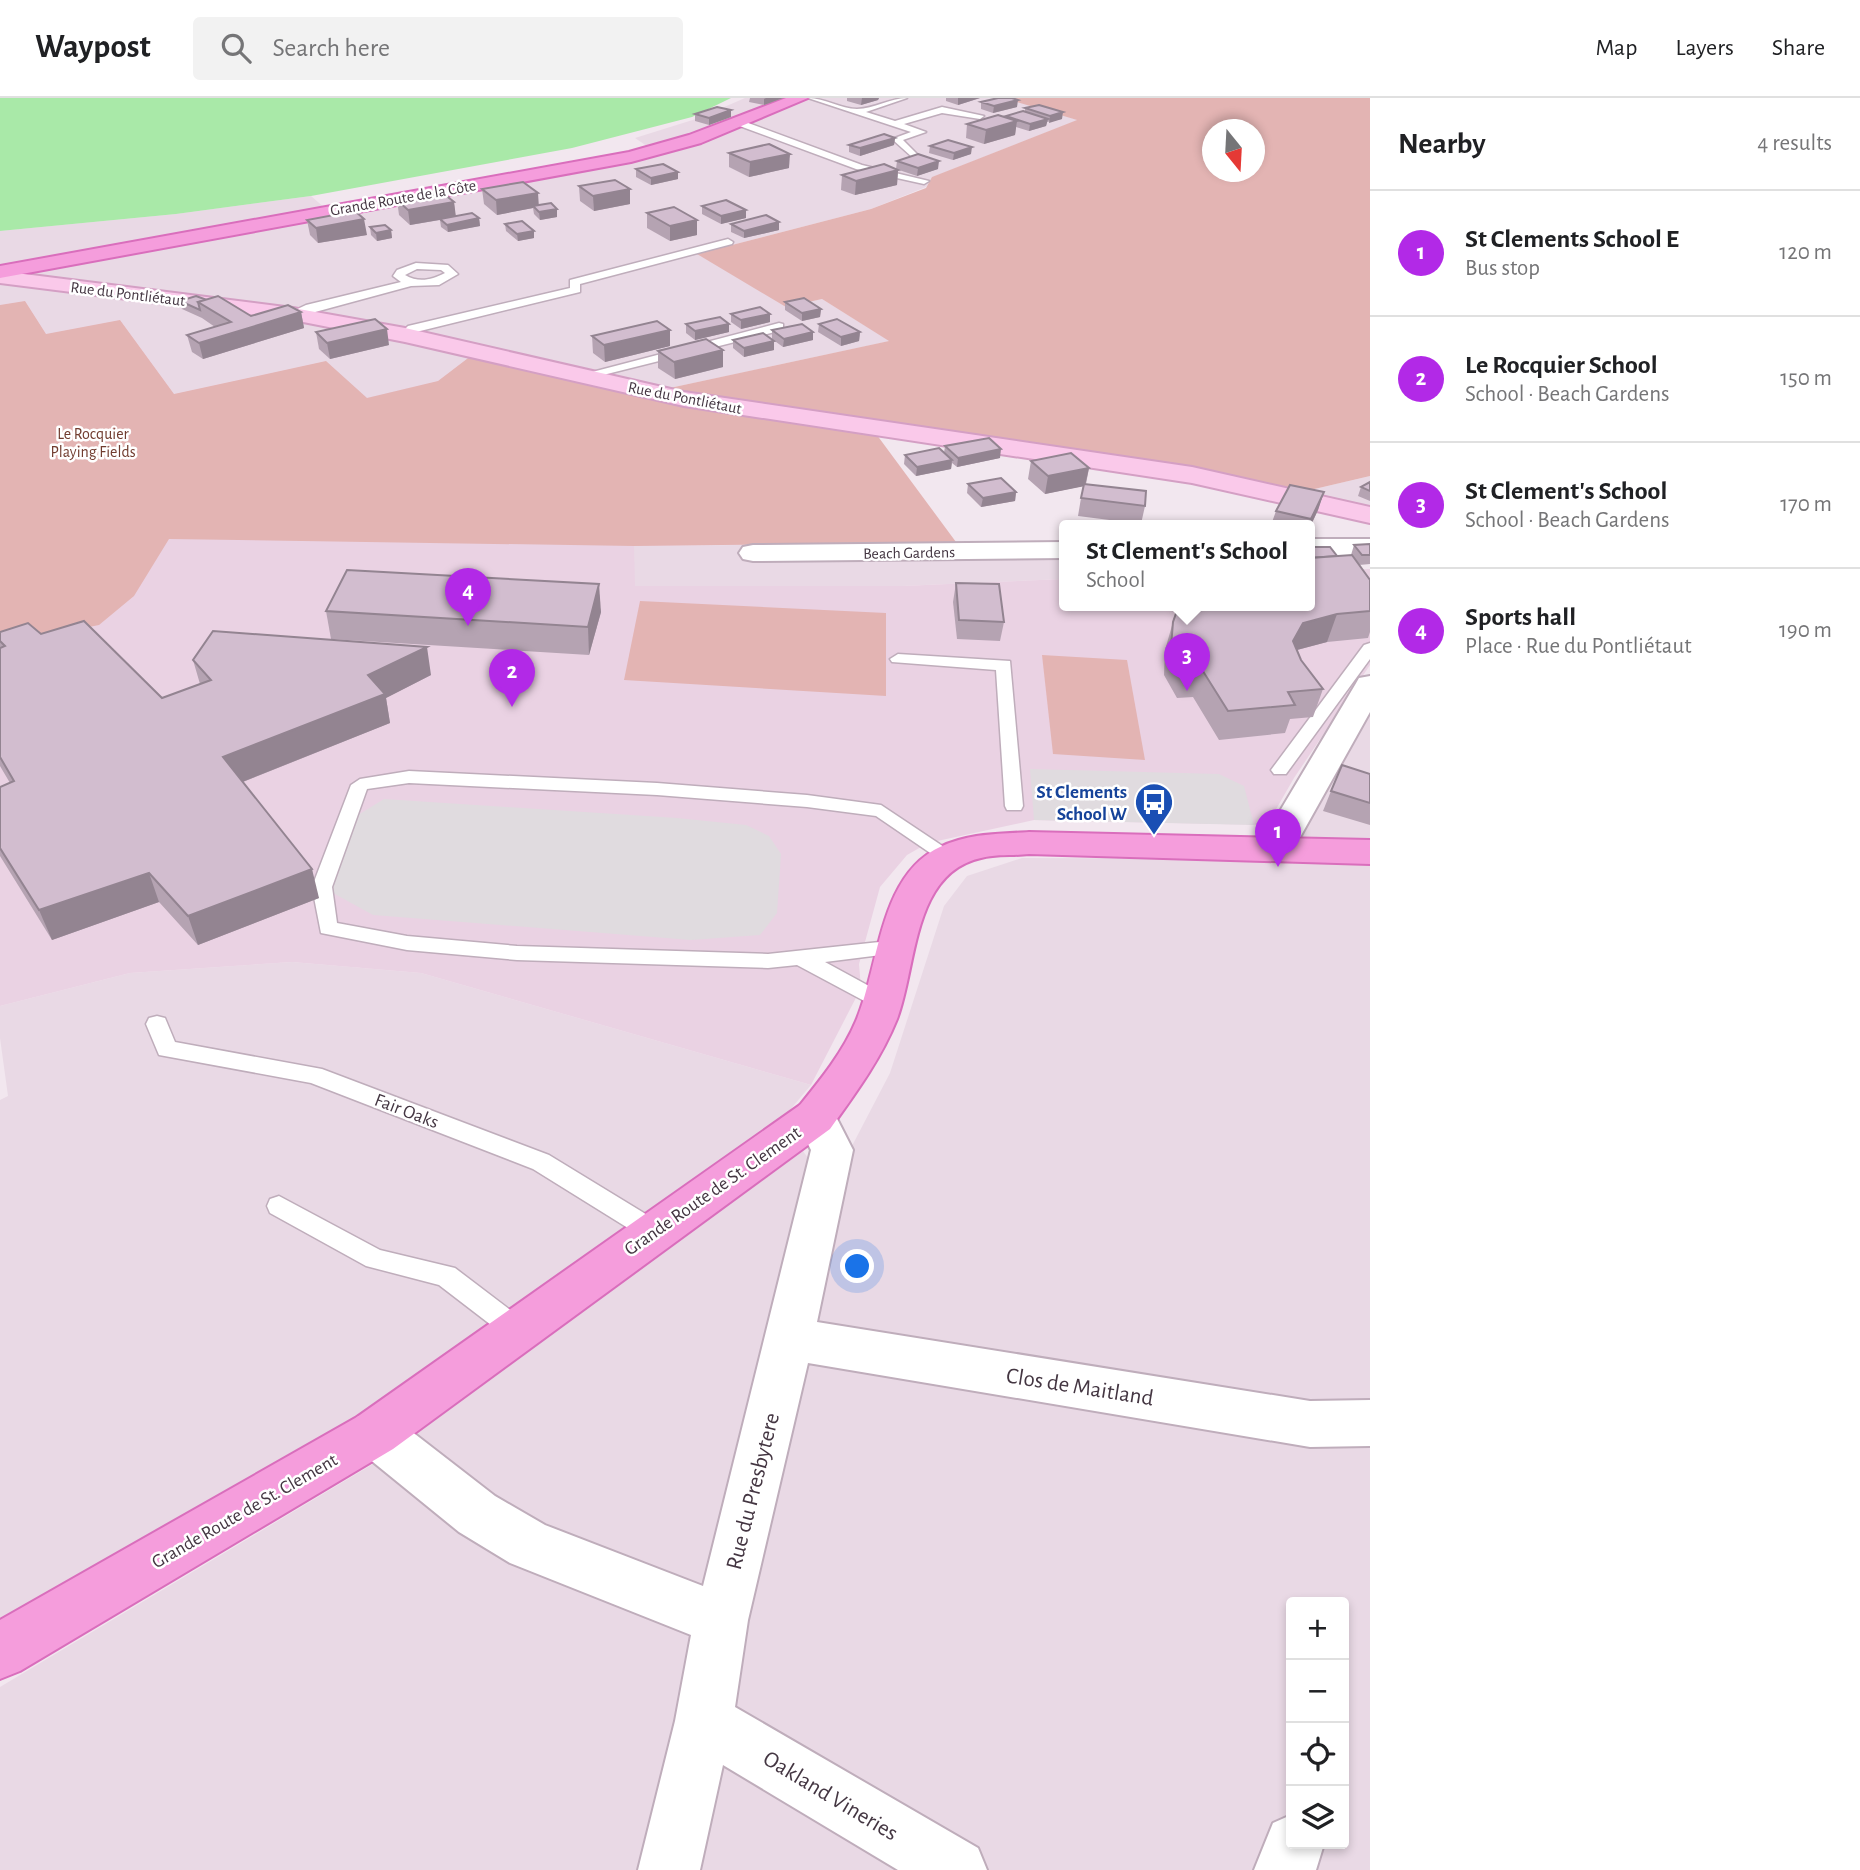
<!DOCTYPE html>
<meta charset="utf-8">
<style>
:root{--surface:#fff;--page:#f2f2f2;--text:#202124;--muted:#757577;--line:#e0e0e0;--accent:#b229e7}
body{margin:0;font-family:"Alegreya Sans",sans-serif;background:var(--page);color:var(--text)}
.controls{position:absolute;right:21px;bottom:21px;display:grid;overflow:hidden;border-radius:7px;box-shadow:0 4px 10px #0003}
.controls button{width:63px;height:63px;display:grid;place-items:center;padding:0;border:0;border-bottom:2px solid var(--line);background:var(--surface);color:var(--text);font:35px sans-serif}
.compass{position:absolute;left:1202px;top:21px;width:63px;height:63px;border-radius:50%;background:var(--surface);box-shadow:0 4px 10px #0003;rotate:162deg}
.you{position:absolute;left:858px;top:1169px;width:24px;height:24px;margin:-18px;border:5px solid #fff;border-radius:50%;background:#1a73e8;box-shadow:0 0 0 10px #1a73e833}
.badge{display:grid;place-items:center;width:46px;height:46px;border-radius:50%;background:var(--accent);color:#fff;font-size:23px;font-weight:700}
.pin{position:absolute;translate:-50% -58px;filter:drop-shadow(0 2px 4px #0008)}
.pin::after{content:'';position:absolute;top:37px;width:24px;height:21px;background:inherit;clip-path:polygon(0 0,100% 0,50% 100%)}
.popup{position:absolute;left:1059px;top:422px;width:256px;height:91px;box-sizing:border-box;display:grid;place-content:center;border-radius:7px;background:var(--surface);filter:drop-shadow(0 2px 5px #0005);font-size:23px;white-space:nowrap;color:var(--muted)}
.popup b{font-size:26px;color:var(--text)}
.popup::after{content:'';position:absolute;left:50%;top:100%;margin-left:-14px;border:14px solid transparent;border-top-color:var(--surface)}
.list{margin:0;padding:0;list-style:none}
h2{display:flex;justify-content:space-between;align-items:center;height:91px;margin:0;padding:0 28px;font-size:30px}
h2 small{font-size:23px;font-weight:400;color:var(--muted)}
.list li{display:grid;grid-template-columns:46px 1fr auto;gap:21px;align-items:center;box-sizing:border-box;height:126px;padding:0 28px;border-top:2px solid var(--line)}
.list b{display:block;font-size:26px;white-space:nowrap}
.list p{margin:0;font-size:23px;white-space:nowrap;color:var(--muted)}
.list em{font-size:23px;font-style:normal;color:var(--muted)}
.icon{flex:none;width:38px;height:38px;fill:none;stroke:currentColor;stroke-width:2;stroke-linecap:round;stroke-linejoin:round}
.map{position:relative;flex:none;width:1370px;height:1772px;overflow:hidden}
header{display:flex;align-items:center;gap:42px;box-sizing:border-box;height:98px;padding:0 35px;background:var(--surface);border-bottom:2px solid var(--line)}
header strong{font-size:33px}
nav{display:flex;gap:38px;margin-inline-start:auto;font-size:24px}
.search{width:490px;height:63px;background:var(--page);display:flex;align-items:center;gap:18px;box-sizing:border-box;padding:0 24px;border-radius:7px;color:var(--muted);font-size:26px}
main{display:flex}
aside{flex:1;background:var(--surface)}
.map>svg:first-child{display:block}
.residential{fill:#e9d9e5;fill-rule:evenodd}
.education{fill:#ead2e3}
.green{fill:#e3b4b3;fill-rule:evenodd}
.parking{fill:#e0dbdf}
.water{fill:#a9e9a8}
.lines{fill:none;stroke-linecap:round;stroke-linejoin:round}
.service-casing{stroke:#bfadbb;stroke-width:3}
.minor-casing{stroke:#bfadbb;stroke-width:4}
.secondary-casing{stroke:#d49fc4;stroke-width:4}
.primary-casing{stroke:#d96ebc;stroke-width:4}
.service{fill:#fff;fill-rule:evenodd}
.minor{fill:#fff;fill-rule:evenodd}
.secondary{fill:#fac9ea;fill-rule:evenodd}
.primary{fill:#f59ddc;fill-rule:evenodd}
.wall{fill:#b5a3b2}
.shaded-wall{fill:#938491}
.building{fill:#d2bdcf;stroke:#938491;stroke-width:2}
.labels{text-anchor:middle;stroke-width:5;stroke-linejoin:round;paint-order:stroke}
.far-street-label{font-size:16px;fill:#443642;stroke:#fff}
.far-park-label{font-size:16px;fill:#713c2f;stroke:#fff}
.transit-label{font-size:19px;font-weight:bold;fill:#164399;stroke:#fff;text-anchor:end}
.street-label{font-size:19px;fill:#443642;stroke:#fff}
.near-street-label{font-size:23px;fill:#443642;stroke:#fff}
</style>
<header>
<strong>Waypost</strong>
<div class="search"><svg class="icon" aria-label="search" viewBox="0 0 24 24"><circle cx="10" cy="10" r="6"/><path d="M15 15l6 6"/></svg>Search here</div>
<nav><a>Map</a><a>Layers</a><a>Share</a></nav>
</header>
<main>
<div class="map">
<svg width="1370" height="1772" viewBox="0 0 1370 1772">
<rect width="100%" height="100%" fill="#f2e7ef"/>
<g class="residential">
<path d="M745,0H1005L1078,22L933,79L926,89L871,111L698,156L786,208L822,201L890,243L665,291L476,254L438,283L367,301L326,263L174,296L120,222L46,236L25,203L0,207V179L657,55L635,40L699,20Z"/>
<path d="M311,98L326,111L0,169V133L176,116Z"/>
<path d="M1370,378V410L1306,393Z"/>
<path d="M1064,444V481L902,488H634V448Z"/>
<path d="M1370,614V745L1298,741L1348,646Z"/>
<path d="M1022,760L1306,761L1370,764V1772H701L724,1633L789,1329L814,1244L853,1046L890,975L944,808L967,778ZM1291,1504H1344V1746H1291Z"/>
<path d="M292,864L421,875L811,987L789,1013L382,1309L0,1524V1002L8,998L0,940V908L130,875Z"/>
<path d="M803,1053L810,1063L710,1494L551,1442L399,1345Z"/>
<path d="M378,1363L689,1531L697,1553L646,1772H0V1589Z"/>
</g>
<path class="education" d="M25,203L46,236L120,222L174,296L326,263L367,300L438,283L476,254L956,444L634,448L635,488H902L1064,481V507H1310V473L1370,471V567L1294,680L1267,727L1034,722L928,745L907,757L880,789L859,866L861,890L811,987L421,875L292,864L130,875L0,908V207Z"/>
<g class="green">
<path d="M1003,0H1370V378L1306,393L1211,374L665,291L889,243L822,201L786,209L697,156L871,111L926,90L932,79L1077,22ZM1212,32H1254V74H1212Z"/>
<path d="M25,203L46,236L120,222L174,296L326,263L367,300L438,283L476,254L584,278L871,329L956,444L634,448L169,441L134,498L99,527L0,547V207Z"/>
<path d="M640,503L886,515V598L624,582Z"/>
<path d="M1042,557L1127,562L1145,662L1053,656Z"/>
</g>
<g class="parking">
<path d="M1030,671L1219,676L1244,688L1254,727L1034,722Z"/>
<path d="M384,701L677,720L746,727L769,738L781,756L777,815L760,837L691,842L373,817L322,789L345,725Z"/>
</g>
<path class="water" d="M0,0H731L692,19L572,50L311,98L176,116L0,133Z"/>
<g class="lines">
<g class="service-casing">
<g id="service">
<path d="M808,0C825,0 841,11 857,11C874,11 890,0 907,0L866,14L895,23L942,9L984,18L980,21L942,15L904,26L926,34L903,42L917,56L912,59L892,41L911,34Z"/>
<path d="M740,22L862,67L929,83L924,86L856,71L737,27Z"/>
<path d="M728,141L733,144L732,146L580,186V194L416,234L405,241L399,237L408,228L570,190V182Z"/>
<path d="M416,165L448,167L458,176L439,187L411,188L293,220L287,216L306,207L401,184L393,178L397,172ZM417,171L441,172L445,175C431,182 419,185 405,177Z"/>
<path d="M779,225L783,226V232L583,282L577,278Z"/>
<path d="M1370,545V561L1286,676H1274L1271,672L1274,668L1364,547Z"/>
<path d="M898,556L1010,563L1023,708L1021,712H1007L1005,708L996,572L892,564L890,561Z"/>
<path d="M409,673L657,685L807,697L881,707L959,759L956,763H942L876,718L807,709L657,697L409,685L367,691L332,789L337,825L407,838L517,848L768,856L898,842L905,844L908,849L905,854L825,864L891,900L894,905L891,910L883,913L797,867L768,870L517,862L407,852L321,835L312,789L351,687L360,681Z"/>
<path d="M157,918L165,920L175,944L322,971L549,1057L662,1126L665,1133L662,1140L653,1143L644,1140L533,1071L311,985L159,957L146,926L149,920Z"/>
<path d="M279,1098L380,1152L455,1170L526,1224L530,1232L526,1240L517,1243L508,1240L439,1187L366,1168L270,1115L267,1108L270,1101Z"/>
</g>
</g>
<g class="minor-casing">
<g id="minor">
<rect x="1310" y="441" width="60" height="16"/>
<path d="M1064,444V460L753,463L743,461L739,455L743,449L753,447Z"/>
<path d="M1370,578V614L1294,750L1288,758L1276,761L1264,758L1258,750L1355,587L1359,580Z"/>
<path d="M815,1003L830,1007L853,1052L817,1224L1310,1303L1370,1302V1348L1310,1349L808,1265L748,1522L735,1609L978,1750L987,1772H898L723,1667L700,1772H638L675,1623L691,1537L510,1465L459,1434L357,1351L350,1335L357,1319L375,1312L393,1319L495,1398L545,1427L703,1488L811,1052L794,1019L800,1007Z"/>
<path d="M1291,1717V1746H1324L1316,1772H1254L1273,1725Z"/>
</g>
</g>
<g class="secondary-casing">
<path id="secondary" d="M0,173L293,210L405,230L684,294L1192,369L1370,409V425L1192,385L684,308L405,244L293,222L0,185Z"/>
</g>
<g class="primary-casing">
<g id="primary">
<path d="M786,0H808L701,45L631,64L0,180V168L629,54L689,37Z"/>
<path d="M1029,734L1370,742V766L1029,756C1013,758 996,756 981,760C912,775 917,869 897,921C881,961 855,996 830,1031L393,1351L20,1573L0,1581V1522L357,1319L800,1007C821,981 843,954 856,923C880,868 878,778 940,749C968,735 999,736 1029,734Z"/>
</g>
</g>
<use href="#service" class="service"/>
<use href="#minor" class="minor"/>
<use href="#secondary" class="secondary"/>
<use href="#primary" class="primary"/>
</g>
<g class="wall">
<path d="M750,0H783L764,7L749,4Z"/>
<path d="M847,0H879L878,2L861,7L847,3Z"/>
<path d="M946,0H980L958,7L946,3Z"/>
<path d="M981,4L1017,9L993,15L981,11Z"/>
<path d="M1025,10L1062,21L1047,24L1046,28L1029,33L1016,29L1015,37L984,46L966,40L967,26L1005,19L1006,18L1025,14Z"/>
<path d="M731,12V19L709,27L695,23V16Z"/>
<path d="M895,40L894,47L860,58L849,54V47Z"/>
<path d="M930,48L971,56L953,62L929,55Z"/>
<path d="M729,55L789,70L749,79L729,69Z"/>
<path d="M897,63L938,71L917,78L896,71Z"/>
<path d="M636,71L678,74V81L651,87L636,79Z"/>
<path d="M898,72L897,87L855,97L841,92L842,77Z"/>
<path d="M579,88L630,106L594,113L580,103Z"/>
<path d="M482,91L538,107L557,119L540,122L534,116L533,110L497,117L484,106Z"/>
<path d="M397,102L454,104L455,118L479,120L480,128L448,134L441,129L440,122L410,127L399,117Z"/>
<path d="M702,108L746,120L721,126L702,116Z"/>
<path d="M647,115L697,137L670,143L647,130Z"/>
<path d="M307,122L367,137L318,145L310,137Z"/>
<path d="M779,124V132L744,140L731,134V126Z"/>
<path d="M505,126L534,133V140L518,143L506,133Z"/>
<path d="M370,129L391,132L392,140L377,143L371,137Z"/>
<path d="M196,198L251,218L301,214L304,230L203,261L192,254L187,237L215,229L202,220L182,211L180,203Z"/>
<path d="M785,204L821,211L820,219L802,223L785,212Z"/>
<path d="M731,216H770V224L741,231L731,224Z"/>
<path d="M686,226L729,234L695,242L686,235Z"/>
<path d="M819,226L860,234L859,243L841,248L818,234Z"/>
<path d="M670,232V248L605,264L593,255L592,238Z"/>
<path d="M772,232L813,242L783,249L772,241Z"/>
<path d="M316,234L389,247L330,261L319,251Z"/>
<path d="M733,242L774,252L744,259L733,250Z"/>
<path d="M723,252V269L675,281L658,270V253Z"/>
<path d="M945,348L1000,360L957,369L952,365L951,371L916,378L904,366L905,357L944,355Z"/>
<path d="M1031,363L1089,370L1086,386L1145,408L1141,426L1078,418L1083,388L1045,396L1028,381Z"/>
<path d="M1370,384V403L1358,398L1361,389Z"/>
<path d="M968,386L1016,394L1015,403L981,409L967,395Z"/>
<path d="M1324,394L1318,412L1310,429V427H1271L1276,413Z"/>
<path d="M1370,446V466L1359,467L1370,482V534L1368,540L1327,544L1297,552L1301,562L1323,591L1313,619L1290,621L1285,635L1219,642L1193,599L1177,600L1164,577L1165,552L1173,524L1337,458L1351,457L1354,447Z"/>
<path d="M956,485L1004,524L1000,543L957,541L953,504Z"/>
<path d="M326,513L601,514L589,557L331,541Z"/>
<path d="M0,534L41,536L162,600L200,586L193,562L431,577L386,600L390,625L243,684L319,800L198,847L159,804L52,842L0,758V689L10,685L0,668Z"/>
<path d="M1370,676V727L1323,713L1331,693Z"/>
</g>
<g class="shaded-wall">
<path d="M766,0H783L764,7V1Z"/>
<path d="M862,0H879L878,2L861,7Z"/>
<path d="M958,0H980L958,7Z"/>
<path d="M1018,2L1017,9L993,15L994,8Z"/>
<path d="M731,12V19L709,27V20Z"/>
<path d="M1063,14L1062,21L1049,25L1050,18Z"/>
<path d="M1048,21L1046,28L1029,33L1030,26Z"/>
<path d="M1017,23L1015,37L984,46L986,32Z"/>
<path d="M895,40L894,47L860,58V50Z"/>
<path d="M972,49L971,56L953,62L954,55Z"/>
<path d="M790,56L789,70L749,79L750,64Z"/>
<path d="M939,63L938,71L917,78L918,70Z"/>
<path d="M898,72L897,87L855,97L856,83Z"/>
<path d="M678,74V81L651,87V80Z"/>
<path d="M630,91V106L594,113L593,98Z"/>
<path d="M538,95L539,110L533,108V110L497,117L496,102Z"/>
<path d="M454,104L456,119L410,127L408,112Z"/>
<path d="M557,111V119L540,122L539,114Z"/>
<path d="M746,112V120L721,126V118Z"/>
<path d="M479,120L480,128L448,134L447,127Z"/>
<path d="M364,121L367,137L318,145L316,130Z"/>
<path d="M697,122V137L670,143V128Z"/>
<path d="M779,124V132L744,140V133Z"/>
<path d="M391,132L392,140L377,143L376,135Z"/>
<path d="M534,133V140L518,143L517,136Z"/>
<path d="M821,211L820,219L802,223V215Z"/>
<path d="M301,214L304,230L203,261L199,245Z"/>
<path d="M770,216V224L741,231V222Z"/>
<path d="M729,226V234L695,242V233Z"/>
<path d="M387,231L389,247L330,261L327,245Z"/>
<path d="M670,232V248L605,264L604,247Z"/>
<path d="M813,234V242L783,249L784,241Z"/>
<path d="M860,234L859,243L841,248V239Z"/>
<path d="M774,243V252L744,259V250Z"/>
<path d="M723,252V269L675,281L674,264Z"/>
<path d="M1001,351L1000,360L957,369L958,360Z"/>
<path d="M952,362L951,371L916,378L917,369Z"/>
<path d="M1089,370L1085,388L1045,396L1048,378Z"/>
<path d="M1016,394L1015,403L981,409L983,400Z"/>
<path d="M1324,394L1318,412L1310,429L1309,427L1311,421Z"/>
<path d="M599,486L601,514L589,557L588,529Z"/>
<path d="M1337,516L1327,544L1293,553V543L1303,525Z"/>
<path d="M427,549L431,577L386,600L390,625L232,688L223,659L368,577Z"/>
<path d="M312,771L319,800L198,847L188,818Z"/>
<path d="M149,775L159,804L52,842L39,812Z"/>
</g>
<g class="building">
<path d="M998,0H1012L1018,2L994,8L981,4Z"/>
<path d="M1039,7L1063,14L1050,18L1025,10Z"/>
<path d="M717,9L731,12L709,20L695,16Z"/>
<path d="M1023,13L1048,21L1030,26L1006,18Z"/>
<path d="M998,17L1017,23L986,32L967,26Z"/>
<path d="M884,36L895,40L860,50L849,47Z"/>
<path d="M948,42L972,49L954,55L930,48Z"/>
<path d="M769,46L790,56L750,64L729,55Z"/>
<path d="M918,56L939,63L918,70L897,63Z"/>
<path d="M663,66L678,74L651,80L636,71Z"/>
<path d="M884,66L898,72L856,83L842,77Z"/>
<path d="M615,82L630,91L593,98L579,88Z"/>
<path d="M523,84L538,95L496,102L482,91Z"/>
<path d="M443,95L454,104L408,112L397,102Z"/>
<path d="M726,102L746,112L721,118L702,108Z"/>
<path d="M551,105L557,111L539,114L533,108Z"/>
<path d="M674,109L697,122L670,128L647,115Z"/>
<path d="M355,113L364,121L316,130L307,122Z"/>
<path d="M472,115L479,120L447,127L440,121Z"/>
<path d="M766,117L779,124L744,133L731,126Z"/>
<path d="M522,123L534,133L517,136L505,126Z"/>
<path d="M385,127L391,132L376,135L370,129Z"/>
<path d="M196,198L207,202L198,204L200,212L180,203Z"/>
<path d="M218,198L251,218L288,207L301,214L199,245L187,237L231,224L198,204Z"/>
<path d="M804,200L821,211L802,215L785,204Z"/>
<path d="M760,209L770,216L741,222L731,216Z"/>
<path d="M720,219L729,226L695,233L686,226Z"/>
<path d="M375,221L387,231L327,245L316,234Z"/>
<path d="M837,221L860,234L841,239L819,226Z"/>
<path d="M657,223L670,232L604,247L592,238Z"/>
<path d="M802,226L813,234L784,241L772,232Z"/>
<path d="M763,235L774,243L744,250L733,242Z"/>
<path d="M706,241L723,252L674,264L658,253Z"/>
<path d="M989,340L1001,351L958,360L945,348Z"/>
<path d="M939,350L952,362L917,369L905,357Z"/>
<path d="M1071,355L1089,370L1048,378L1031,363Z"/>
<path d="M1001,380L1016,394L983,400L968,386Z"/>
<path d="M1370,384V393L1361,389Z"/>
<path d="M1084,386L1146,393L1145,408L1081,400Z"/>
<path d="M1290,387L1324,394L1311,421L1276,413Z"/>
<path d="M1370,446V457H1362L1354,447Z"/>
<path d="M1310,449H1330L1337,458L1310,460Z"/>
<path d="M1352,457L1370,482V513L1337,516L1303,525L1293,543L1301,562L1323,591L1288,594L1295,607L1228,613L1201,570L1185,572L1171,549L1173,524L1179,507H1310V460Z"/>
<path d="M347,472L599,486L588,529L326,513Z"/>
<path d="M956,485L999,486L1004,524L959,522Z"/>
<path d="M84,523L162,600L211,582L193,562L213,533L427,549L368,577L385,596L223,659L312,771L188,818L149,775L39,812L0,750V689L14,683L0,659V550L5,548L0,543V534L28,525L41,536Z"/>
<path d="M1342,667L1370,676V705L1331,693Z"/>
</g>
<defs>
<g id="bus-pin" transform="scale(2.0125)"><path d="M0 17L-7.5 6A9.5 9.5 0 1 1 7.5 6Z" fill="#1a4fb4" stroke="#fff"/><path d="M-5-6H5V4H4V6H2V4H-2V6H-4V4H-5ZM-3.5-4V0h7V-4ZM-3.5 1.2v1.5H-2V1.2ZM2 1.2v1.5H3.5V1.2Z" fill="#fff"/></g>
</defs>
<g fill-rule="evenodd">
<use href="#bus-pin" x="1154" y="704"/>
</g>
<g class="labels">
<g class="far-street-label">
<text transform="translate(403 99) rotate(-10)" y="6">Grande Route de la Côte</text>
<text transform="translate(128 195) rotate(7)" y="6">Rue du Pontliétaut</text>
<text transform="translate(685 299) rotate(11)" y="6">Rue du Pontliétaut</text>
<text transform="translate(909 454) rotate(-1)" y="6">Beach Gardens</text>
</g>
<g class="far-park-label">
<text x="93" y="341">Le Rocquier<tspan x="93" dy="18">Playing Fields</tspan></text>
</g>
<g class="transit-label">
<text x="1127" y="700">St Clements<tspan x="1127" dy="22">School W</tspan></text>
</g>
<g class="street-label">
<text transform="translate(407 1012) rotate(21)" y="7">Fair Oaks</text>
<text transform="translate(712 1092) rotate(-35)" y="7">Grande Route de St. Clement</text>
<text transform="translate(244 1412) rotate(-30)" y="7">Grande Route de St. Clement</text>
</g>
<g class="near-street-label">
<text transform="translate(1080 1288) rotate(9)" y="8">Clos de Maitland</text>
<text transform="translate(752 1393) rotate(-76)" y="8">Rue du Presbytere</text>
<text transform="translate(831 1697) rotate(31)" y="8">Oakland Vineries</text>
</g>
</g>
</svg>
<div class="controls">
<button>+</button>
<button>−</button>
<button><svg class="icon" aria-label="locate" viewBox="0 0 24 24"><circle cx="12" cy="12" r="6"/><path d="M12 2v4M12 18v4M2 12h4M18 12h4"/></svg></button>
<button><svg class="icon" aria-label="layers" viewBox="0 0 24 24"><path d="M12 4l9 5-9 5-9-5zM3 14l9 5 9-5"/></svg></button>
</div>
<svg class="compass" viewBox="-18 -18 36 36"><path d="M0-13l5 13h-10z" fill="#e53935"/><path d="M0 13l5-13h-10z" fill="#757577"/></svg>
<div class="you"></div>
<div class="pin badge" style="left:1278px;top:769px">1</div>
<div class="pin badge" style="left:512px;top:609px">2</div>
<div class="pin badge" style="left:1187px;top:593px">3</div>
<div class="popup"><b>St Clement's School</b>School</div>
<div class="pin badge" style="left:468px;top:528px">4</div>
</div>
<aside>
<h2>Nearby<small>4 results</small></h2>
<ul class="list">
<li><span class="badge">1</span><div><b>St Clements School E</b><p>Bus stop</p></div><em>120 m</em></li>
<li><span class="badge">2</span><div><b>Le Rocquier School</b><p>School · Beach Gardens</p></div><em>150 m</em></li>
<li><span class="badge">3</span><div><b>St Clement's School</b><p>School · Beach Gardens</p></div><em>170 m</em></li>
<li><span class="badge">4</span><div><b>Sports hall</b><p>Place · Rue du Pontliétaut</p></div><em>190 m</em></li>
</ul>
</aside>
</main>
